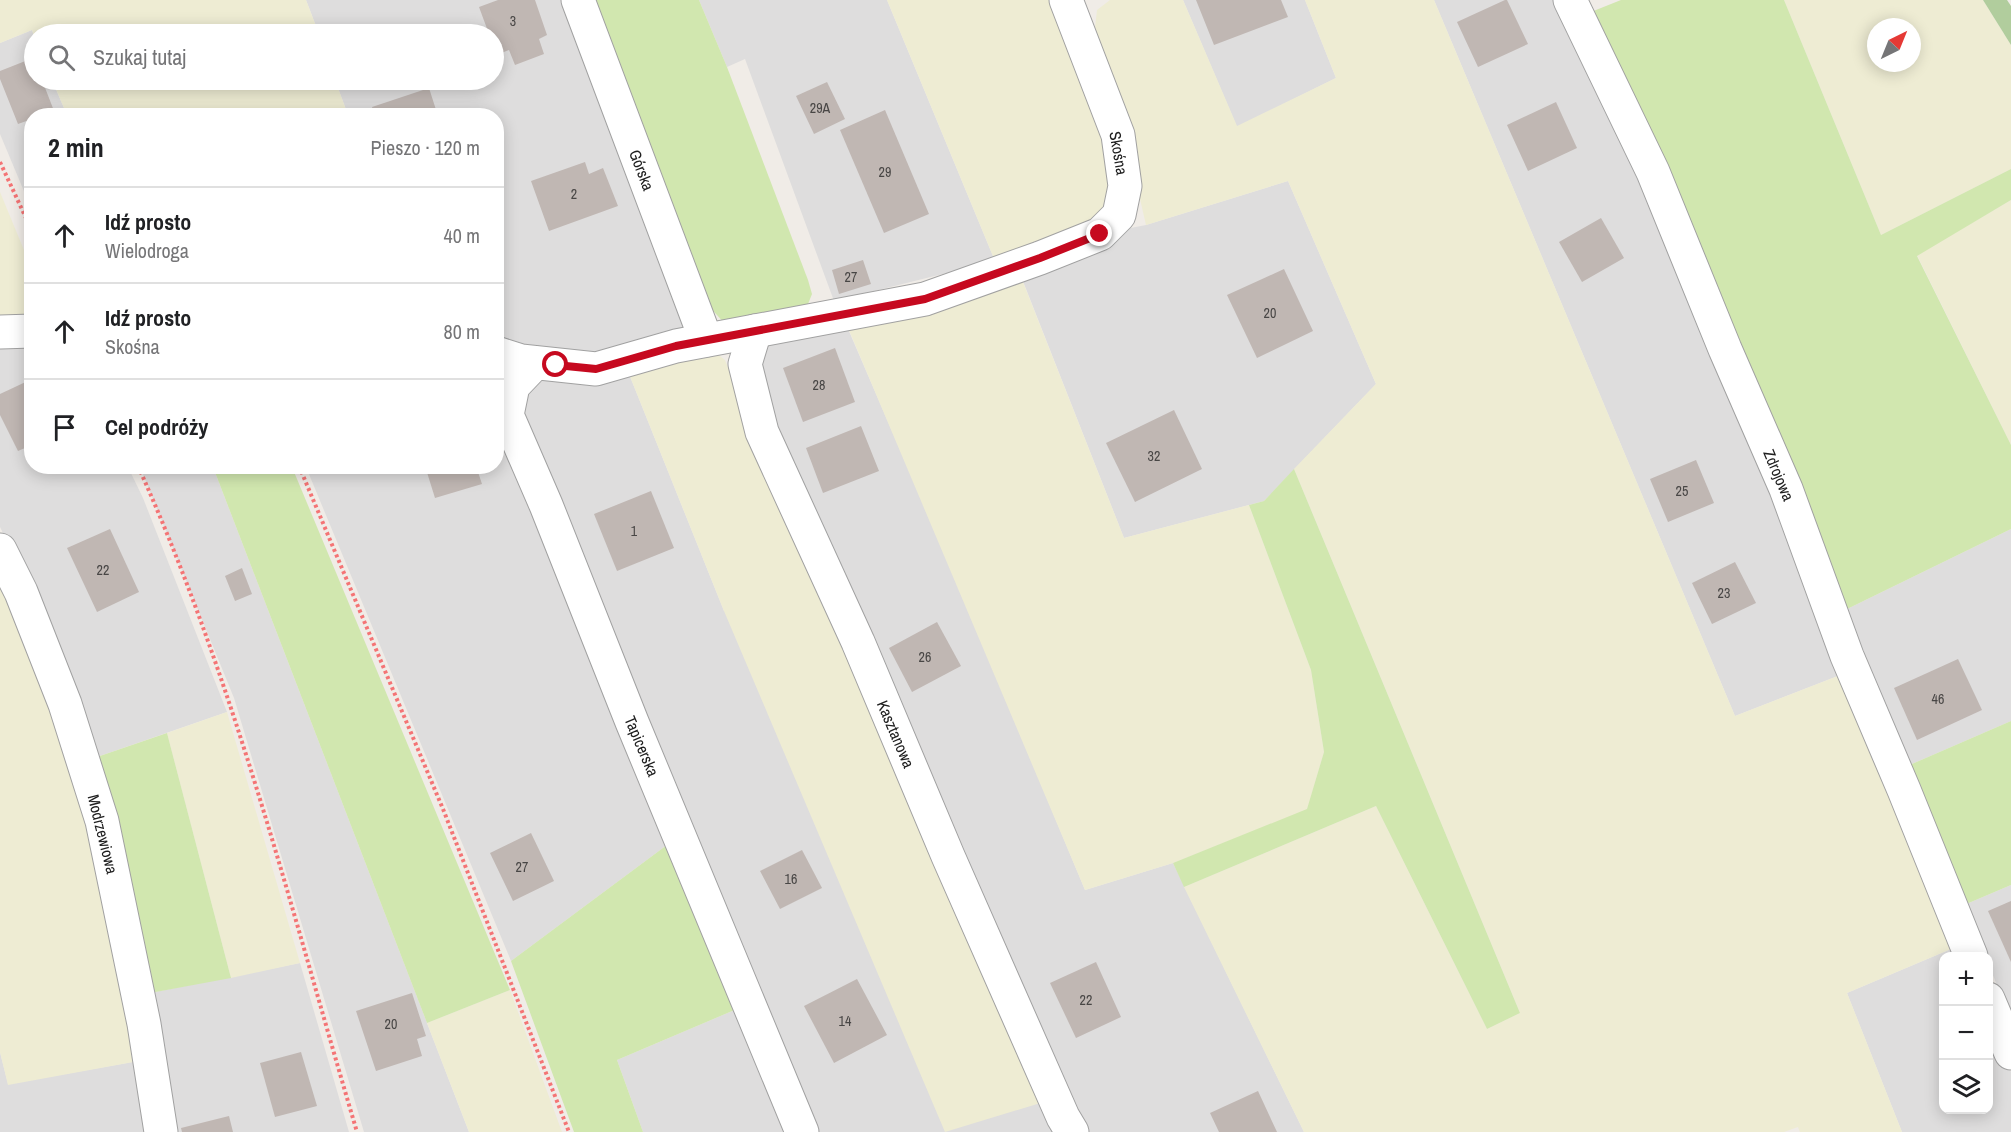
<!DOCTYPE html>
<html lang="pl">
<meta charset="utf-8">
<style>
:root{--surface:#fff;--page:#f2f2f2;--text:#202124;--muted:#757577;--line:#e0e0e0}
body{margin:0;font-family:"Archivo Narrow",sans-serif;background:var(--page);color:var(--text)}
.controls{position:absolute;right:18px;bottom:18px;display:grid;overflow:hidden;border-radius:12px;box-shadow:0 3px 15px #0003}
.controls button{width:54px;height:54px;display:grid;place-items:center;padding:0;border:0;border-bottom:2px solid var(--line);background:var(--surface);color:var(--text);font:30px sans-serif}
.compass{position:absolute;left:1867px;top:18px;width:54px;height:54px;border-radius:50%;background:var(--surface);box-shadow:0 3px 15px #0003;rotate:43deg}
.stop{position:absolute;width:18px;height:18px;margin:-14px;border:4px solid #c6091f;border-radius:50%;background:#fff}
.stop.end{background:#c6091f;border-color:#fff;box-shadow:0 2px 6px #0008}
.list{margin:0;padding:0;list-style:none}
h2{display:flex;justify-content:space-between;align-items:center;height:78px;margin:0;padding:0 24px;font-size:26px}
h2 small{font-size:20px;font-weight:400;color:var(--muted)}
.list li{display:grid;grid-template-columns:39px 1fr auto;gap:18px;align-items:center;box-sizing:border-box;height:96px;padding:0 24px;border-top:2px solid var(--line)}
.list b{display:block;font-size:22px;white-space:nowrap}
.list p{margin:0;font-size:20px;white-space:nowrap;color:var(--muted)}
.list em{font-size:20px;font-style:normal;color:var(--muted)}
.icon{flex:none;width:33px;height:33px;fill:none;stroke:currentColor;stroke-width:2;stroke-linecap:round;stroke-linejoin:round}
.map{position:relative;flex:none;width:2011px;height:1132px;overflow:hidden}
.search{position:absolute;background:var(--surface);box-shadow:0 3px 15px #0003;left:24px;top:24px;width:480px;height:66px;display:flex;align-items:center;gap:15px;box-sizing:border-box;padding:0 21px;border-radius:33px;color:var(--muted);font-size:22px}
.panel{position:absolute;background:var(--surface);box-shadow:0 3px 15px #0003;left:24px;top:108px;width:480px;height:366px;border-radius:24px}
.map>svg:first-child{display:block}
.residential{fill:#dedddd}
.farmland{fill:#eeecd3;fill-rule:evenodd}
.grass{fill:#d1e7af}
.forest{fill:#b1cd9d}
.building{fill:#c0b7b3}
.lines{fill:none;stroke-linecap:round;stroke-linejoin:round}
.minor-casing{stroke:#a1a1a1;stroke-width:35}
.path{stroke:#f47475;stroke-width:4;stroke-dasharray:3 3;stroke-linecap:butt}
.minor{stroke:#fff;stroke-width:33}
.route{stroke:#c6091f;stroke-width:8}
.labels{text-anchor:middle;stroke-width:4.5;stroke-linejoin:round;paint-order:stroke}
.number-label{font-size:14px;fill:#484645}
.street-label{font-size:16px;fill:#202020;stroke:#fff}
</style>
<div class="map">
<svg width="2011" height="1132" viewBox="0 0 2011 1132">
<rect width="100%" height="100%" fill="#f0ece7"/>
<g class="residential">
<path d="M306,0H568L685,330L590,357L497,344L496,116L348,115L335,80H494V34H319Z"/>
<path d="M699,0H887L995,261L834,301L745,59L727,67Z"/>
<path d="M1183,0H1305L1336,78L1237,127Z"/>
<path d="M1434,0H1562L1734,393L1843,674L1735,716Z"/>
<path d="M32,30L34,36V80H52L67,115L32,116L31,208L0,134V43Z"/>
<path d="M1288,181L1376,384L1264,501L1124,538L1017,266L1100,234L1146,225Z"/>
<path d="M842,315L949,563L1085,890L1173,863L1304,1132H814L516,418L518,395L539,375L627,369L724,611L762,432L755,331Z"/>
<path d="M31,340L32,466L128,467L143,498L227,712L97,757L27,582L0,527V341Z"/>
<path d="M497,394L671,842L511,961L306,467L496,466Z"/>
<path d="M140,467H213L469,1132H364L234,698Z"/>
<path d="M2011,529V721L1905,767L1843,611Z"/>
<path d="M2011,885V1021L1989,965L1988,956H1985L1964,905Z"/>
<path d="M1958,946L1962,956H1944V1110H1988L1989,1019L2011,1072V1132H1902L1847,993Z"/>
<path d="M300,963L349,1132H169L145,994Z"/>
<path d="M744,1006L796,1132H643L617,1060Z"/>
<path d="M0,1052L8,1084L144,1060L157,1132H0Z"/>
</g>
<g class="farmland">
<path d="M0,0H306L319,34L34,36L32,30L0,43Z"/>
<path d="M887,0H1054L1108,134L1114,183L1106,213L1090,229L995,261Z"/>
<path d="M1110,0H1183L1237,126L1336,78L1305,0H1434L1735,716L1843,674L1958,946L1847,993L1902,1132H1800L1798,1127L1784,1132H1304L1184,887L1376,806L1487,1029L1520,1013L1294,469L1376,384L1288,181L1146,225L1131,160L1095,28L1097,10Z"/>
<path d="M1784,0H1983L2011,45V169L1881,235ZM1876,27H1912V63H1876Z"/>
<path d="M52,80H335L348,115H67Z"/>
<path d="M0,192L31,267V321L0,322Z"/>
<path d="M2011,200V445L1917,255Z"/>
<path d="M1021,277L1124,538L1249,505L1311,670L1324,752L1307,810L1173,863L1085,890L846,323Z"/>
<path d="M716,353L725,360L765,457L1047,1101L945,1132L724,611L627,369Z"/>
<path d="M0,566L60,707L144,1060L8,1085L0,1052Z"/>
<path d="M227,712L300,963L231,978L167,733Z"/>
<path d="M510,990L562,1132H469L427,1023Z"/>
</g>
<g class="grass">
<path d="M588,0H699L727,67L808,280L812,294L804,314L726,325L707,304Z"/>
<path d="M1621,0H1784L1881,235L2011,169V200L1917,256L2011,445V529L1843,611L1586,14Z"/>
<path d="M213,467H292L510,990L427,1023Z"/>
<path d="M1294,469L1520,1013L1487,1029L1376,806L1184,887L1173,863L1307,809L1324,752L1311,670L1249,505L1264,501Z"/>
<path d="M2011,721V885L1964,905L1905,767Z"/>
<path d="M167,733L231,978L145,994L97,757Z"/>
<path d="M671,842L744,1006L617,1060L643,1132H574L511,961Z"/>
</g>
<path class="forest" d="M1983,0H2007L2011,6V45Z"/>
<g class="building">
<path d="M498,0H535L547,35L539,39L544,54L515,65L509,50L496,55L494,47V34H489L479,7Z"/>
<path d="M1196,0H1281L1288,17L1214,45Z"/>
<path d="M1505,0H1507L1528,44L1478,67L1457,22Z"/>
<path d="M33,58L34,80H42L56,116H32V119L18,124L0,79V71Z"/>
<path d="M827,82L845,119L814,134L796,96Z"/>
<path d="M429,88L438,116H375L372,107Z"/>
<path d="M1556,102L1577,148L1528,171L1507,125Z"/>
<path d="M885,110L929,214L884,233L840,130Z"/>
<path d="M585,162L589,174L603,168L618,206L549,231L531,181Z"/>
<path d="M1601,218L1624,258L1582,282L1559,242Z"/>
<path d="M863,260L871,284L839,294L832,270Z"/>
<path d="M1284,269L1313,331L1257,358L1227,295Z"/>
<path d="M835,348L855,402L803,422L783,368Z"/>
<path d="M32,379V445L18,451L0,415V394Z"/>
<path d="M1174,410L1202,469L1135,502L1106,443Z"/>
<path d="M861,426L879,471L823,493L806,448Z"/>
<path d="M1696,460L1714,503L1668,522L1650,479Z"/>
<path d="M425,466H476L482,484L435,498Z"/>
<path d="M651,491L674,548L617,571L594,514Z"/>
<path d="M110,529L139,592L97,612L67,548Z"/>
<path d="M1735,562L1756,603L1712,624L1692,583Z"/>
<path d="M242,568L252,594L235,601L225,576Z"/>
<path d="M937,622L961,666L912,692L889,648Z"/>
<path d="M1958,659L1982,710L1917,740L1894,688Z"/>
<path d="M531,833L554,881L513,901L490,853Z"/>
<path d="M802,850L822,888L780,909L760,871Z"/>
<path d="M2011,901V962L1988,911Z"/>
<path d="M1096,962L1121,1017L1076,1038L1050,983Z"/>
<path d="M857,979L887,1035L834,1063L804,1006Z"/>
<path d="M412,993L426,1036L417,1039L422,1056L376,1071L356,1011Z"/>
<path d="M301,1052L317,1106L275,1117L260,1063Z"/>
<path d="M1258,1091L1277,1132H1219L1210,1113Z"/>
<path d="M229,1116L233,1132H182L181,1128Z"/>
</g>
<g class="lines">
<g class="minor-casing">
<g id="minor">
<path d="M578,0L706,340"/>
<path d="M1570,0L1653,172L1725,349L1786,489L1847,656L1904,790L1971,956"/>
<path d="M755,331L745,364L762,432L858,642L948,856L1063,1117L1072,1132"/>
<path d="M0,332L32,331"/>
<path d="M496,353L521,361L596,369L676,346L925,299L1040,258L1100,234L1119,215L1125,186L1118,135L1066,0"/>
<path d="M535,363L513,386L507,415L546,505L632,722L802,1132"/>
<path d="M0,550L21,592L65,704L102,821L144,1024L161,1132"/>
<path d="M1988,999L2011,1053"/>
</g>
</g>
<g class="path">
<path d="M0,162L32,231"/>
<path d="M138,466C234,679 291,909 357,1132"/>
<path d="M299,466L443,809L569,1132"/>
</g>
<use href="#minor" class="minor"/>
</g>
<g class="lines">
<path class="route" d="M556,365L596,369L676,346L925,299L1040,258L1100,234"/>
</g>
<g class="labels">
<g class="number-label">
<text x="513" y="26">3</text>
<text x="820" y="113">29A</text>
<text x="885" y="177">29</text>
<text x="574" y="199">2</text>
<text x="851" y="282">27</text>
<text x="1270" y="318">20</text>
<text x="819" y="390">28</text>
<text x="1154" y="461">32</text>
<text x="1682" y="496">25</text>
<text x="634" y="536">1</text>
<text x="103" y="575">22</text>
<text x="1724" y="598">23</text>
<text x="925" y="662">26</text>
<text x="1938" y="704">46</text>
<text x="522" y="872">27</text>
<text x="791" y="884">16</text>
<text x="1086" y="1005">22</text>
<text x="845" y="1026">14</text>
<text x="391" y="1029">20</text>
</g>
<g class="street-label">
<text transform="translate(1119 153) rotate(80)" y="6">Skośna</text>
<text transform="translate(642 170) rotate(69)" y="6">Górska</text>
<text transform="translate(1779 475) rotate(67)" y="6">Zdrojowa</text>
<text transform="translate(896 734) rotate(67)" y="6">Kasztanowa</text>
<text transform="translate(642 746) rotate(67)" y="6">Tapicerska</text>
<text transform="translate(103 834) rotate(76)" y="6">Modrzewiowa</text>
</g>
</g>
</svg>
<div class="controls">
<button>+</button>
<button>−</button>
<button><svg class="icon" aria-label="layers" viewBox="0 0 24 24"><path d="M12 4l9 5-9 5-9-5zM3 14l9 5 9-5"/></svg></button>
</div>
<svg class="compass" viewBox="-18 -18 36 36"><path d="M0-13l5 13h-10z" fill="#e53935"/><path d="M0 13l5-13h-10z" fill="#757577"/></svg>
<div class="stop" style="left:556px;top:365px"></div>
<div class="stop end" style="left:1100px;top:234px"></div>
<div class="search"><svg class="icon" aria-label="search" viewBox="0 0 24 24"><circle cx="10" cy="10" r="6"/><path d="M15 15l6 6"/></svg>Szukaj tutaj</div>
<section class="panel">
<h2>2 min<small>Pieszo · 120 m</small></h2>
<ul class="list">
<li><svg class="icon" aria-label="ahead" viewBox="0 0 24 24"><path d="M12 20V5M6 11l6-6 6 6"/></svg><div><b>Idź prosto</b><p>Wielodroga</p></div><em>40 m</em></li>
<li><svg class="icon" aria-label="ahead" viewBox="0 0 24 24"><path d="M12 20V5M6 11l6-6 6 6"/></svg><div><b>Idź prosto</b><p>Skośna</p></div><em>80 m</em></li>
<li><svg class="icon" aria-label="arrive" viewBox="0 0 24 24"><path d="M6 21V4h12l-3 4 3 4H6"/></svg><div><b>Cel podróży</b></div></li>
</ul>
</section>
</div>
